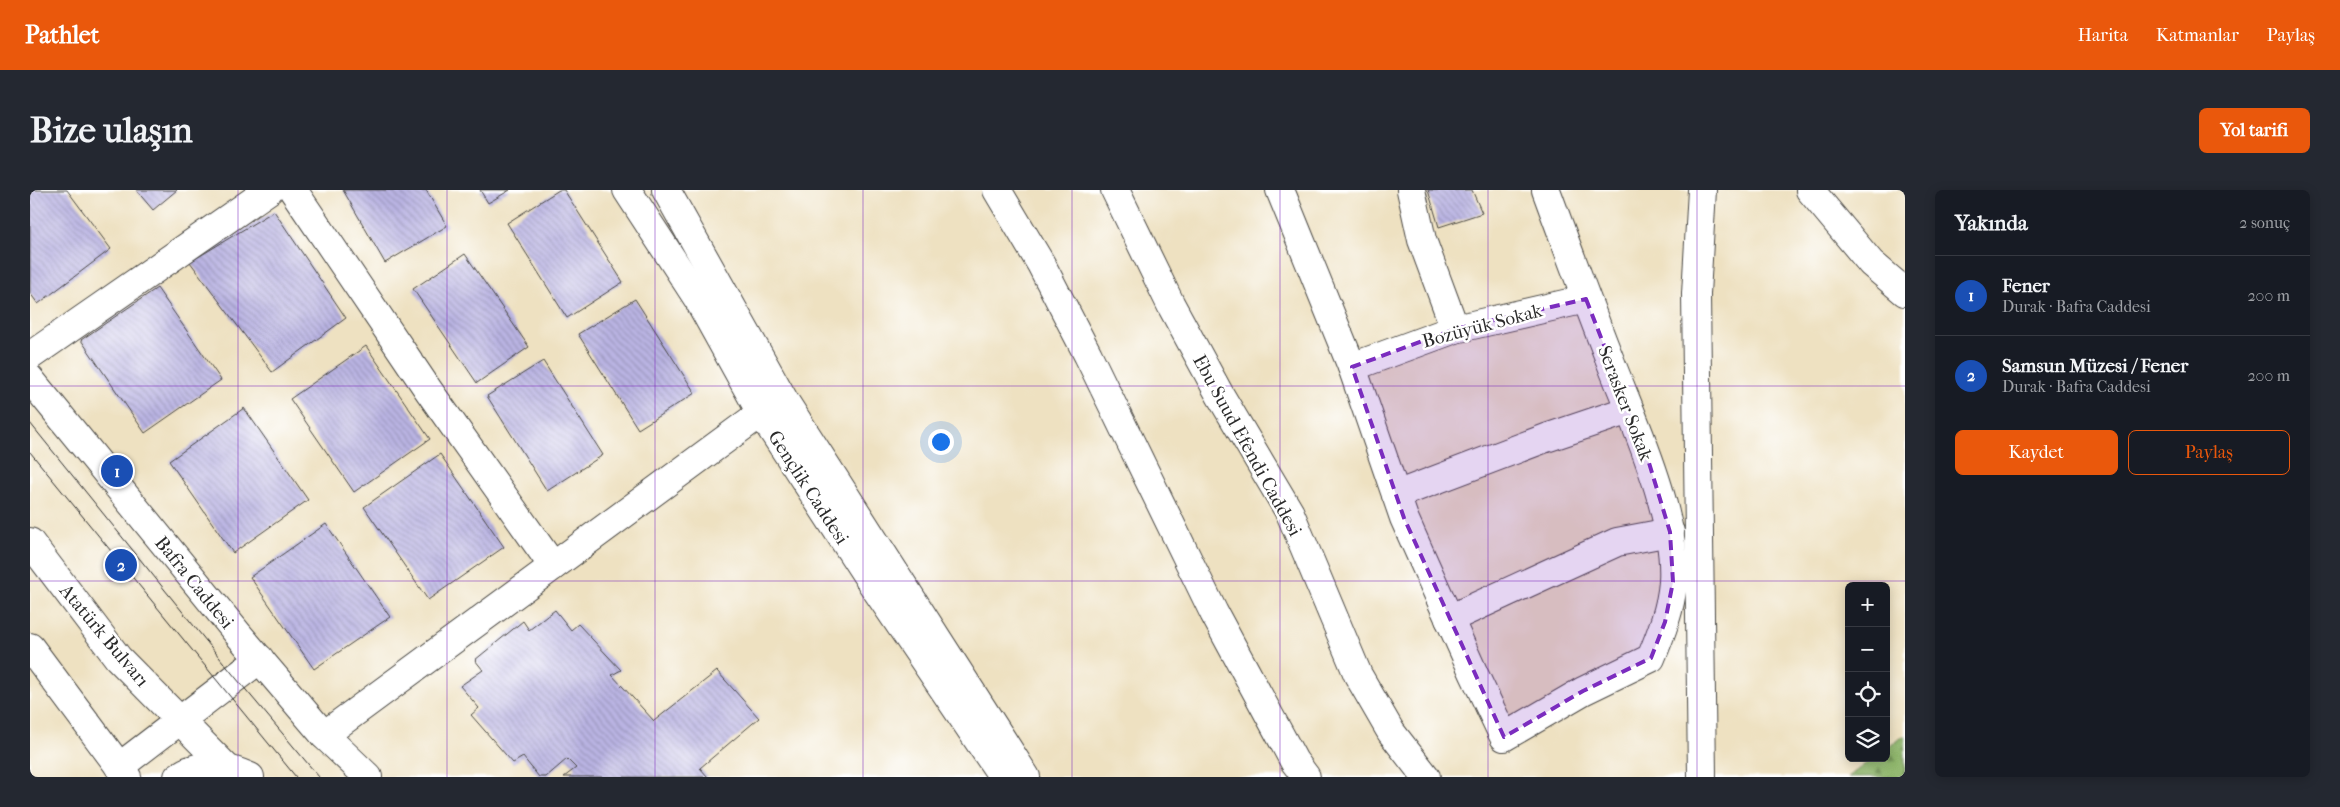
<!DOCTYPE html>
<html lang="tr">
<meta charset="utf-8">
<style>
:root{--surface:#171b24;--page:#242831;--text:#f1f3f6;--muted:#9ea1a6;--line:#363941;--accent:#ea580c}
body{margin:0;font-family:"IM FELL French Canon",serif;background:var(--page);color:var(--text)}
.controls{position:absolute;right:15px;bottom:15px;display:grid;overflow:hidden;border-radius:8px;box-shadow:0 2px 12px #0003}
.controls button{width:45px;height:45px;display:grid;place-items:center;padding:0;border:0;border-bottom:1px solid var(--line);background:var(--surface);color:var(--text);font:25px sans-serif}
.you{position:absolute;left:910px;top:251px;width:18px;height:18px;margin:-12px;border:4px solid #fff;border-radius:50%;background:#1a73e8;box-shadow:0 0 0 8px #1a73e833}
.badge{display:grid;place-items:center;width:32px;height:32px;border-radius:50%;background:var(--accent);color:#fff;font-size:16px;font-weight:700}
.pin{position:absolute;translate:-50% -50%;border:2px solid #fff;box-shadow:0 1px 5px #0006}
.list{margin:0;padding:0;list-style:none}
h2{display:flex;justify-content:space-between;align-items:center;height:65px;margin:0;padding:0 20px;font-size:21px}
h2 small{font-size:16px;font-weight:400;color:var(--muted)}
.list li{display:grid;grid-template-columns:32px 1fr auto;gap:15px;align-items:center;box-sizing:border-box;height:80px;padding:0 20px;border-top:1px solid var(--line)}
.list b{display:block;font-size:19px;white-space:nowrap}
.list p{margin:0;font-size:16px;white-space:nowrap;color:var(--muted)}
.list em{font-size:16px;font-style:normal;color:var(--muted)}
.actions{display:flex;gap:10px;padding:15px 20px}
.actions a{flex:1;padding:11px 0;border:1px solid var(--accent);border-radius:8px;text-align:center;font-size:18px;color:var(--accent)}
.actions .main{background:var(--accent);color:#fff}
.icon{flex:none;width:28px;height:28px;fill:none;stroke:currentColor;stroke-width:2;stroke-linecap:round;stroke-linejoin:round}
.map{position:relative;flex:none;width:1875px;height:587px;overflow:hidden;border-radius:8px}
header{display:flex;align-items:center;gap:30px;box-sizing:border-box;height:70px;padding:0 25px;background:var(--accent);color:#fff}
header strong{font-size:24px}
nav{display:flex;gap:28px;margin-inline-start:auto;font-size:18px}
.intro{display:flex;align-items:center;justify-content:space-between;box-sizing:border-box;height:120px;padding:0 30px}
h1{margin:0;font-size:35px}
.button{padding:12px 22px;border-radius:8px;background:var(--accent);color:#fff;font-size:18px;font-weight:700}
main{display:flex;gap:30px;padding:0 30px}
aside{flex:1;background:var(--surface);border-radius:8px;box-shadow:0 2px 12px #0003}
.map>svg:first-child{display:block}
.forest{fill:url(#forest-firs);stroke:#5d704c}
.building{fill:url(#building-back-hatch)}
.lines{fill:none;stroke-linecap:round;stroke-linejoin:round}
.street-casing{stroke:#484642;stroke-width:30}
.secondary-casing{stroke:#484642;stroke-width:30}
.primary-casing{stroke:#484642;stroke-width:30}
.street{stroke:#fff;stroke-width:28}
.secondary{stroke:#fff;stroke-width:28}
.primary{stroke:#fff;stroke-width:28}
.tram{stroke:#2b2b2b;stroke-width:1}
.marked{fill:#7b2cbf;fill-opacity:0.2;stroke:#7b2cbf;stroke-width:4;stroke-dasharray:10 6;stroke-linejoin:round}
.grid{fill:none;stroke:#7b2cbf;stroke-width:1;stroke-opacity:0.55}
.labels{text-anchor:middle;stroke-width:5;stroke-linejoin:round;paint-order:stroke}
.street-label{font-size:19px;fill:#2b2b2b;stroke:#fff}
</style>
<header>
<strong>Pathlet</strong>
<nav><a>Harita</a><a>Katmanlar</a><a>Paylaş</a></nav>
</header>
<div class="intro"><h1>Bize ulaşın</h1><a class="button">Yol tarifi</a></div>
<main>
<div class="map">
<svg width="1875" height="587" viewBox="0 0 1875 587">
<defs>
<pattern id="forest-firs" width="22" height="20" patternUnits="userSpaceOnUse" patternTransform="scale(1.25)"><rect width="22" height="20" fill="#8fb66c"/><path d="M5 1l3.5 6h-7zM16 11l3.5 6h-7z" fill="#759459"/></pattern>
<pattern id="building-back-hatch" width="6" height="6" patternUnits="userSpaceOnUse" patternTransform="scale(1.25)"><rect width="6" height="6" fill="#bab4e3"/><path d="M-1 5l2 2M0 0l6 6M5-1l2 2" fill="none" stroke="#9793b8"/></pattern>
</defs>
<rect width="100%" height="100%" fill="#fff"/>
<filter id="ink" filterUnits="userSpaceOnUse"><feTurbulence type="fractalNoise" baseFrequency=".02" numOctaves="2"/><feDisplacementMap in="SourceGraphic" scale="10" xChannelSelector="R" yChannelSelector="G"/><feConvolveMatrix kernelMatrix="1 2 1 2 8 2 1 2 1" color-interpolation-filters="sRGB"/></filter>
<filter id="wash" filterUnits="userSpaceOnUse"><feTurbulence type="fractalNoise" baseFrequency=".0096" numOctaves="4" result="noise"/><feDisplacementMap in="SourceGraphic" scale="20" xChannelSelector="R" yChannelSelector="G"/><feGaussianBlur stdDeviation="1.12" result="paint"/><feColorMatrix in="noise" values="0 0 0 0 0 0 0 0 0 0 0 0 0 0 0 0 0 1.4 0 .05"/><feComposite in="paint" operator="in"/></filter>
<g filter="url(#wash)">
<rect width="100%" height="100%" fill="#eee1c1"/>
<path class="forest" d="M1875,545V587H1818L1843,568H1856V559Z"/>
<g id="blocks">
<g class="building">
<path d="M0,0H37L81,59L8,114L0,103Z"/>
<path d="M106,0H147L123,20Z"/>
<path d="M313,0H396L417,36L355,73Z"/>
<path d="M450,0H480L458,13Z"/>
<path d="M529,0H534L593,92L537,128L477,33Z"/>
<path d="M1398,0H1442L1452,23L1409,37Z"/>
<path d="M244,21L316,128L242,182L160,72Z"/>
<path d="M435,64L499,157L447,193L383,99Z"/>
<path d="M127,98L191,190L115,243L51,150Z"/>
<path d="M605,109L665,203L608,239L548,144Z"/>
<path d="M336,156L400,249L324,302L260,209Z"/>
<path d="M513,171L573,265L517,301L457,206Z"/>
<path d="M214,218L278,310L203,363L139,271Z"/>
<path d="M410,264L474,357L398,410L334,317Z"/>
<path d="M296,334L360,427L284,479L220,387Z"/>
<path d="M525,420L541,440L548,434L591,480L582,485L624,531L687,481L729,528L670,578L678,587H534L546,578L537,569L516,587H509L493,567L483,573L441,525L449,518L430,496L453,480L445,470L493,431L499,440Z"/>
</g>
</g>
</g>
<g filter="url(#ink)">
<use href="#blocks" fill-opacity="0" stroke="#484642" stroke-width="1"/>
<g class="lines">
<g class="street-casing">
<g id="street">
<path d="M263,0L399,201L523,376"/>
<path d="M967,0L1011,74L1058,165L1184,423L1264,571L1276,587"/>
<path d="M1250,0L1322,177L1374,328L1444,484L1474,547L1553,501L1621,468C1631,444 1641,418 1643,392C1647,326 1607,239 1583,178C1560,119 1538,60 1516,0"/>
<path d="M1381,0L1392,50L1425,139"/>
<path d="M1780,0L1841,73L1875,102"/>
<path d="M0,166L239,0"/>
<path d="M1322,177L1425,139L1556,109"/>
<path d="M1366,305L1516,248L1599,220"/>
<path d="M1419,429L1587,352L1640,342"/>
<path d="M294,545L731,223L751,212"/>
<path d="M89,577L230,469"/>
</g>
</g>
<g class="secondary-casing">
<g id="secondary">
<path d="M1085,0L1141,115L1190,205L1260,323L1328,485L1361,542L1396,587"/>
<path d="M1672,587L1666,104L1672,0"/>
</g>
</g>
<g class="primary-casing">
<g id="primary">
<path d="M597,0L668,109L731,223L845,398L973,587"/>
<path d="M636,0L754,210L996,587"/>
<path d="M0,189L208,444L294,545L338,587"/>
<path d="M0,352L88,468L197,578"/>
<path d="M0,457L97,587"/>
<path d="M148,587C169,571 198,577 220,587"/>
</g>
</g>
<use href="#street" class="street"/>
<use href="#secondary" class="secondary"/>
<use href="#primary" class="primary"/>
<g class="tram">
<path d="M0,233L206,488L289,587"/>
<path d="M0,262L266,587"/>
</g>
</g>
</g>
<path class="marked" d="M1556,109L1616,263L1640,342L1643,392L1635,432L1621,468L1553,501L1474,547L1374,328L1322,177L1425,139Z"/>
<path class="grid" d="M208,0V587M417,0V587M625,0V587M833,0V587M1042,0V587M1250,0V587M1458,0V587M1667,0V587M0,196H1875M0,391H1875"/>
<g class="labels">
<g class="street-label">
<text transform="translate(1452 135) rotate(-15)" y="7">Bozüyük Sokak</text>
<text transform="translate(1596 213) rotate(69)" y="7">Serasker Sokak</text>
<text transform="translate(1218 255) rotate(61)" y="7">Ebu Suud Efendi Caddesi</text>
<text transform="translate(779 297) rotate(57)" y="7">Gençlik Caddesi</text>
<text transform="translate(165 392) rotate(51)" y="7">Bafra Caddesi</text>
<text transform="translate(75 445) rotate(50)" y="7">Atatürk Bulvarı</text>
</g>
</g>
</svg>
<div class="controls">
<button>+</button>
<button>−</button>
<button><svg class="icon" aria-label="locate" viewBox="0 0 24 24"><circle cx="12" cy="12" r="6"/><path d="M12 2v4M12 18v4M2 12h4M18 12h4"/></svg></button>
<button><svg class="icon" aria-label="layers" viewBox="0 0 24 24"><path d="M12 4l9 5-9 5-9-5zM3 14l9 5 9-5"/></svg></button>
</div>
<div class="you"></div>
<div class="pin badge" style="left:87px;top:281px;background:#1a4fb4">1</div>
<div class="pin badge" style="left:91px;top:375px;background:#1a4fb4">2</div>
</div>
<aside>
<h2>Yakında<small>2 sonuç</small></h2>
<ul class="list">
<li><span class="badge" style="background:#1a4fb4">1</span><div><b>Fener</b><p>Durak · Bafra Caddesi</p></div><em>200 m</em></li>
<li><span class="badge" style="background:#1a4fb4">2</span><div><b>Samsun Müzesi / Fener</b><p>Durak · Bafra Caddesi</p></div><em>200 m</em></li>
</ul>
<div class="actions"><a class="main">Kaydet</a><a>Paylaş</a></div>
</aside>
</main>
